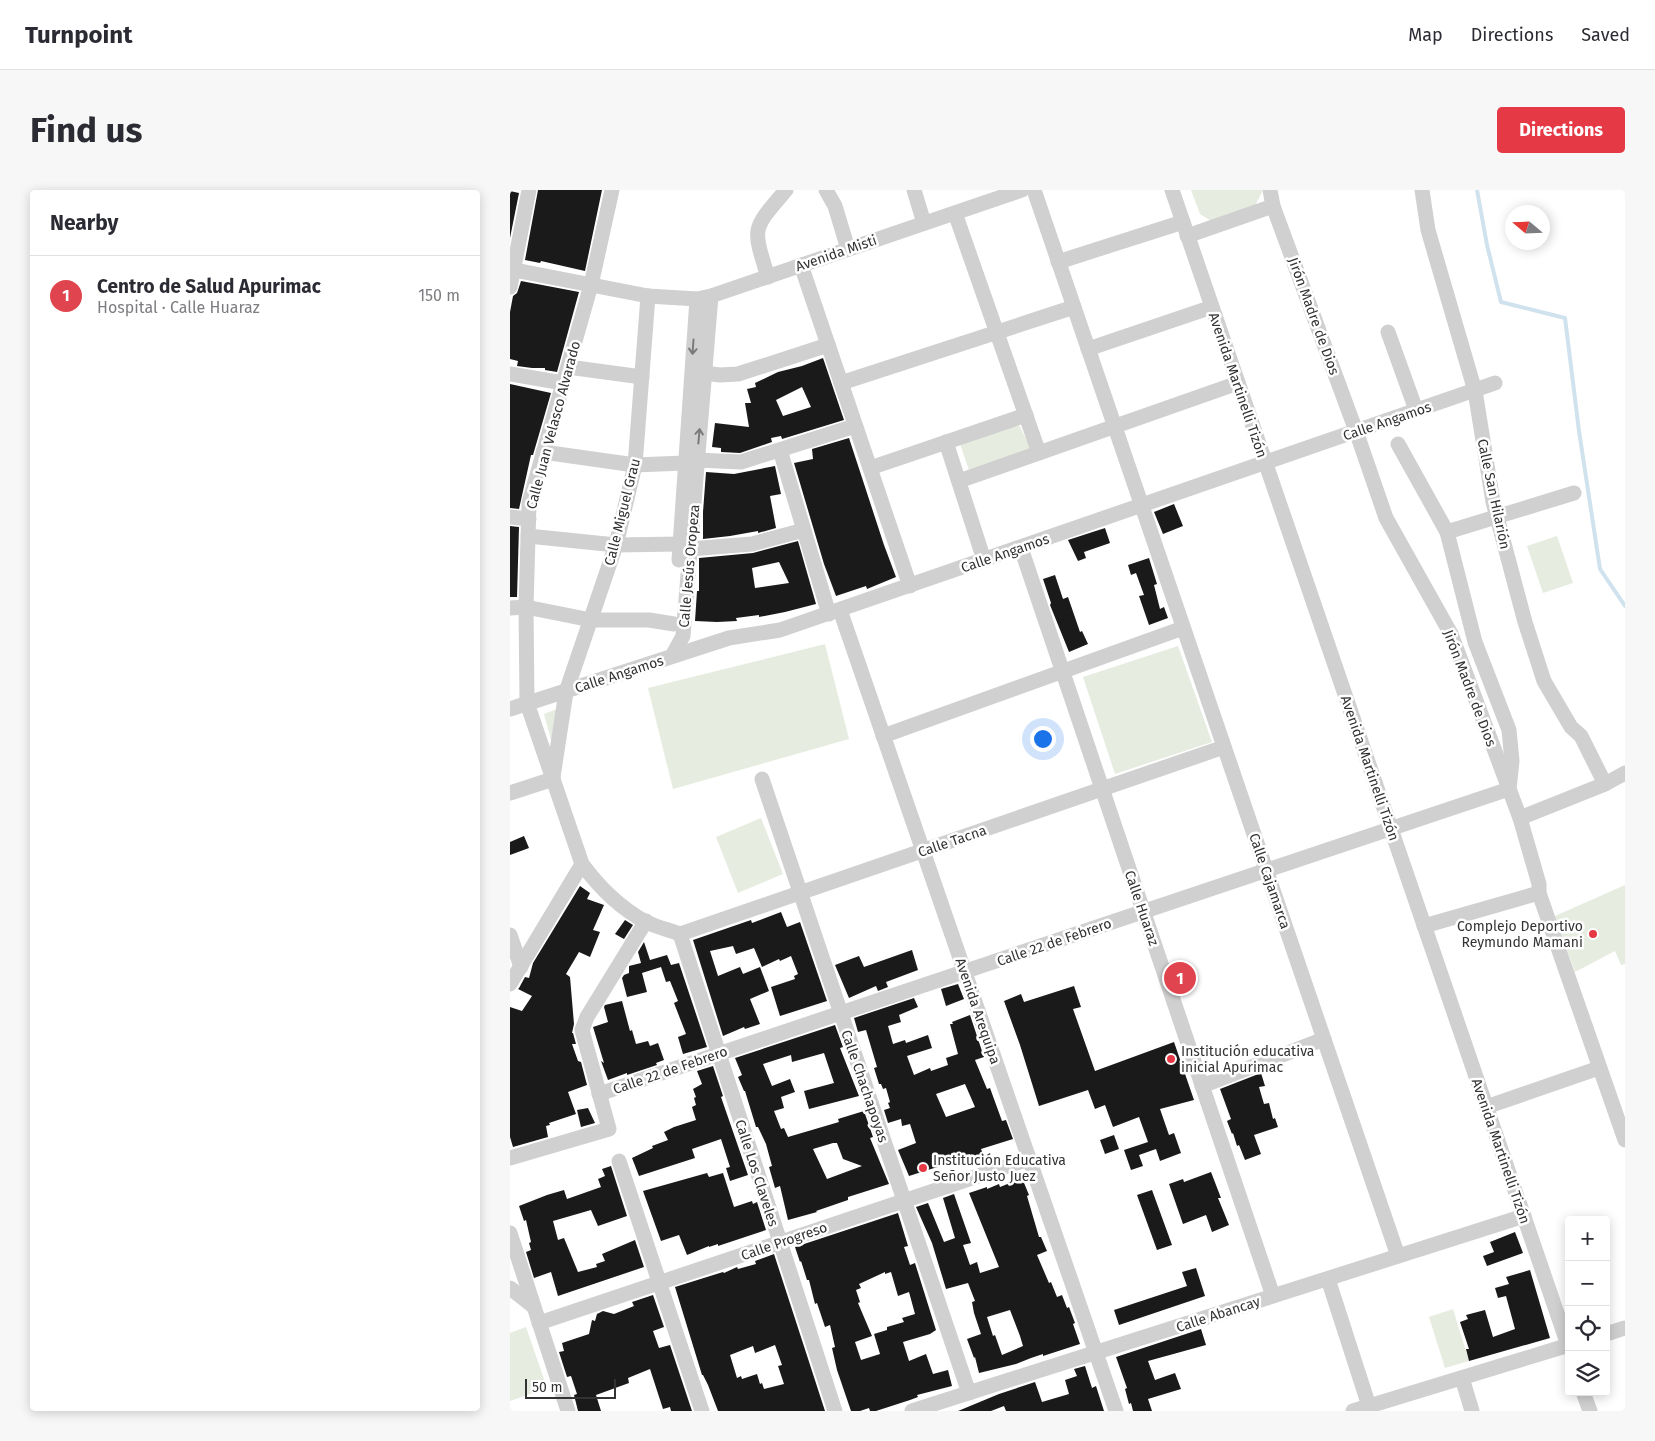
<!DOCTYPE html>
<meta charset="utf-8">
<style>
:root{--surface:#fff;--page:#f7f7f7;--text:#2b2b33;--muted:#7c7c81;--line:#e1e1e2;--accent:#e63946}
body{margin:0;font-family:"Fira Sans",sans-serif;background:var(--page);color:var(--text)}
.controls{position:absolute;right:15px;bottom:15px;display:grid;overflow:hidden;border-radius:5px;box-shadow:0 2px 12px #0003}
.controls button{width:45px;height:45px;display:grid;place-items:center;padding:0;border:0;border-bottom:1px solid var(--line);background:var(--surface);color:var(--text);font:25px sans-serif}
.compass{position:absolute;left:995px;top:15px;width:45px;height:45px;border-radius:50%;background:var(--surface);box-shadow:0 2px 12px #0003;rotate:289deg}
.scale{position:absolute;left:15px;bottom:12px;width:91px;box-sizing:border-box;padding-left:5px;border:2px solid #333;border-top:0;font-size:14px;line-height:18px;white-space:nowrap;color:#333;-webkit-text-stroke:4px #fff;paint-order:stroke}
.you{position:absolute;left:532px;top:548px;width:18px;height:18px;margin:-12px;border:4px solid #fff;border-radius:50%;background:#1a73e8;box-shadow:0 0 0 8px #1a73e833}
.badge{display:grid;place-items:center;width:32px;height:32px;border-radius:50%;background:var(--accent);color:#fff;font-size:16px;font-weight:700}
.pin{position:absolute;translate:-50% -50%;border:2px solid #fff;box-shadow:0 1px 5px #0006}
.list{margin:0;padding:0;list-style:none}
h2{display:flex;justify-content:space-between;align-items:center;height:65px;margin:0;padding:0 20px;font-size:21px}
h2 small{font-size:16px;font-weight:400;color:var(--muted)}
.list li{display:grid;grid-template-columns:32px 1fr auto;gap:15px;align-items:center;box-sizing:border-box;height:80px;padding:0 20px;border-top:1px solid var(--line)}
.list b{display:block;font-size:19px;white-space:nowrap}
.list p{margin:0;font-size:16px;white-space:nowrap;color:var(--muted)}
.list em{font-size:16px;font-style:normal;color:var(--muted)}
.icon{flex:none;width:28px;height:28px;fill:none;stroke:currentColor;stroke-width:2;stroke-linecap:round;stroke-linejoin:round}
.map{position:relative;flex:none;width:1115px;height:1221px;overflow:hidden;border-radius:5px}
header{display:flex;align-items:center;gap:30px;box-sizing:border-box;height:70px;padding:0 25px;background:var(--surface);border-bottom:1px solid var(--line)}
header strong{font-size:24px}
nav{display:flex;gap:28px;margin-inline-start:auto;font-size:18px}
.intro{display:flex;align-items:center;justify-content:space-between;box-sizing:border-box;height:120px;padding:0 30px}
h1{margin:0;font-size:35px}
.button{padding:12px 22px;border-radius:5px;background:var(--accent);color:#fff;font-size:18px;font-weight:700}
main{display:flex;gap:30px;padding:0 30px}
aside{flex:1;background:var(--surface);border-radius:5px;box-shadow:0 2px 12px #0003}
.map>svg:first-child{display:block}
.green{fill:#e6ecdf}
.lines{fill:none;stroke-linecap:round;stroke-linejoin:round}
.stream{stroke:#cfe2ee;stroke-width:4}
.building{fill:#1a1a1a;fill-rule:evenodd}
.minor{stroke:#d0d0d0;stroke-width:15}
.oneway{stroke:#7a7a7a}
.poi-dot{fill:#e63946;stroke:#fff;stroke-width:2}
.labels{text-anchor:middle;stroke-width:5;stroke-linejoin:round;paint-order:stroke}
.street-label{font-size:14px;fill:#333;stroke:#fff}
.poi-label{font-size:14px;fill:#333;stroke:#fff;text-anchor:start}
</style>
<header>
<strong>Turnpoint</strong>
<nav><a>Map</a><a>Directions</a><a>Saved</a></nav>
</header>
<div class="intro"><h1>Find us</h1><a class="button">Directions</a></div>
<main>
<aside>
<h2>Nearby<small></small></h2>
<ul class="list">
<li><span class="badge" style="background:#e0444e">1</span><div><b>Centro de Salud Apurimac</b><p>Hospital · Calle Huaraz</p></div><em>150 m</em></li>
</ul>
</aside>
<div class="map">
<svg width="1115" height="1221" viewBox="0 0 1115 1221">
<rect width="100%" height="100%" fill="#fff"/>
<g class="green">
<path d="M681,0H752V2L745,16L701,31L690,24Z"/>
<path d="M509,235L521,259L459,280L450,254Z"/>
<path d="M1047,346L1063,393L1033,403L1017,356Z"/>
<path d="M315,454L339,549L163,599L138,498Z"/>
<path d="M668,456L702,552L605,584L573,487Z"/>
<path d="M47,519L43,557L34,524Z"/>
<path d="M251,628L273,684L228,703L206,647Z"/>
<path d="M1115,695V774L1111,775L1105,761L1065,782L1045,726Z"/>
<path d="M943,1119L959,1171L935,1178L919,1127Z"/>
<path d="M16,1137L37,1198L0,1211V1143Z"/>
</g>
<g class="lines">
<path class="stream" d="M967,0L977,55L991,112L1055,128L1069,241L1090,379L1115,416"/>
</g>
<g class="building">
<path d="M28,0H92L75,81L31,71L30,73L15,70Z"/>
<path d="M0,1L9,3L0,48Z"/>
<path d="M11,91L69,102L47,182L35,180V178H22L7,176L8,171L0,169V122L3,106L7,103Z"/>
<path d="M313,168L334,230L272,249L271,246L261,248L262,252L230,263L211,262V258L202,257L205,233L239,237L235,213H241L237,199L246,197L245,193L268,182L292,176ZM292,197L301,217L273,226L266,210Z"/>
<path d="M0,194L41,203L23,265H21L9,319L0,318Z"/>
<path d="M339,248L374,355L386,387L357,399L356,396L326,406L314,374L284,273L303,269L302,259Z"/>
<path d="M265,276L271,304L260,306L266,338L248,343V341L220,346L193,349V322L196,282L224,284Z"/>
<path d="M664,314L673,336L653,344L644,322Z"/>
<path d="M0,336L9,337L7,407H0Z"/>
<path d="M595,338L600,353L574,362L576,368L568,371L558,350Z"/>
<path d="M288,351L306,414L275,422L249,427V425L226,428L227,431L207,432L185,431L187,401H189V368L243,363ZM269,372L279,393L245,398L242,378Z"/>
<path d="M639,368L647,394L644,395L650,419L654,417L658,428L639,435L629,406L634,405L626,383L621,385L618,375Z"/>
<path d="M545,385L553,409L558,407L570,442L572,441L578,454L559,462L540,415L541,413L533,389Z"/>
<path d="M14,646L19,658L0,665V652Z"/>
<path d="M70,696L80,703L77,709L94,715L83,740L90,742L80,767L69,762L56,784L60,787L64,834L62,843H63L66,854H62L68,871L71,872L77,895L58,902L66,924L39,933L40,935L36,936L38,947L3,957L0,947V817L12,821L22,806L8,799L9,798L15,787L19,788L23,773Z"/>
<path d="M271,722L277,737L290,732L317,811L270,826L261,797L285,789L284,786L288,784L281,766L270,771L269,769L252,777L244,758L226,764L223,756L200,761L208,786L230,777L233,784L250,777L259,801L240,809L250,834L235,839L234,837L213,846L183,750L241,730L242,733Z"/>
<path d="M115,730L123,735L114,749L105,744Z"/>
<path d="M134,752L140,770L157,765L161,775L169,773L197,857L173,864L168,847L176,844L164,813L168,811L160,791L156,792L151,777L132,783L137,802L117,807L112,788L114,785L119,783V776L131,773L128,762Z"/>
<path d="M402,760L408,780L376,792L378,797L368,801L366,796L339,808L325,775L349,766L354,777Z"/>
<path d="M448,794L454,809L436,816L431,799Z"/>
<path d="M564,796L571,817L563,819L585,881L664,852L684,910L650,919L659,945L664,943L671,963L650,971L646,959L629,965L633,976L621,980L614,960L638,952L629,927L603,937L595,915L585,919L578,900L529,916L510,855L494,811L511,804L514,812Z"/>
<path d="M404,808L408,817L389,825L391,832L378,836L383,854L395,850L396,853L418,845L422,858L397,866L404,885L420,878L421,881L438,875L436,868L448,864L440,834H443L442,832L460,825L474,867L465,870L477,899L480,898L492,931L496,930L503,949L471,959L473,964L462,968L460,964L440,973L399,986L388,960L406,953L400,934L392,936L391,929L378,933L374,920L380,918L378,913L380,912L376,898L373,899L371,894H369L364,878L367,877L356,840L348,842L344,828ZM455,894L465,917L436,927L426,904Z"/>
<path d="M112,811L120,841L122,840L126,854L138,851L140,856L148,853L154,870L146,873L147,875L117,885V883L98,890L91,871L94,873L83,837L98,832L94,817L95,815Z"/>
<path d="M325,835L333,857L330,858L349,906L299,919L294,901L324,893L314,863L282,872L281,865L253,874L262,896L280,889L285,902L271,907L274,918L264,921L271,939L274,938L278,947L329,932L328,929L354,921L363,947L360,948L379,994L338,1007V1010L306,1021L307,1022L278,1030L270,996L265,998L259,977L262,976L256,954L248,937H246L235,901H234L228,887L232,885L225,868ZM323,953H327L333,969L352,976L317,989L303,959Z"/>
<path d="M203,876L213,906L211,907L238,985L220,991L216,978L220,977L211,949L182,959L185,968L129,986L122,968L143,958L142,956L158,950L154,942L164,937L186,930L182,917L186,915L184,908L186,907L183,899L192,894L187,881Z"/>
<path d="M751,883L755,896L749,897L754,914L759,913L763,929L765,928L768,937L744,945L751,964L735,970L729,955L727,956L723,943L722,944L717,931L721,929L710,899Z"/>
<path d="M78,918L85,933L71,937L67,920Z"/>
<path d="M604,945L609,959L595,964L590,950Z"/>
<path d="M101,976L117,1026L88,1036L81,1020L43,1031L48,1050L54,1048L68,1082L87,1077L86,1074L95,1071L92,1064L125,1050L134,1077L48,1106L41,1082L24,1088L16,1062L21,1060L19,1053L21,1052L16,1030L14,1031L9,1016L37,1005L54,1000L57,1009L91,997L88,989L95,986L92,979Z"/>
<path d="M701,982L711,1008H708L719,1035L702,1042L696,1025L673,1034L659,994L673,989L674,992Z"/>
<path d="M197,983L199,987L213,983L224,1017L242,1011L243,1014L247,1012L256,1040L208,1056V1054L199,1057V1056L177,1065L169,1045L151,1051L133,1001Z"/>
<path d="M512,988L519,1005L517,1006L529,1047H531L537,1061L527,1065L539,1093L541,1092L547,1107L552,1105L557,1118L559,1117L565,1133L563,1134L570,1154L533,1166V1164L521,1168L506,1174L469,1183L465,1167L464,1168L457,1149L471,1144L464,1123L462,1112L465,1111L458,1093L436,1099L422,1053L406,1017L418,1013L434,1052L445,1048L433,1008L444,1004L461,1053L453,1055L460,1075L467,1072L470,1083L489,1077L459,1003L477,997V999L489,994L490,997ZM500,1120L510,1146L513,1156L492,1165L485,1145L483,1146L477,1127Z"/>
<path d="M642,1000L662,1055L647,1060L627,1005Z"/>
<path d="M388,1023L398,1056L394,1057L400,1075L405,1073L426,1140L420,1144L393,1152L399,1171L416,1164L423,1184L438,1180L442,1196L407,1205L408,1207L400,1210L366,1221H360L359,1218L350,1221H341L327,1180L322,1158L325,1157L320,1135L315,1137L307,1113L305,1114L299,1090H297L291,1071L290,1072L285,1057ZM375,1082V1084L381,1082L388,1106L399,1102L405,1124L392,1128L394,1132L377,1137V1140L364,1144L370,1164L351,1170L345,1152L362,1146L348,1113L350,1112L346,1100L351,1098L349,1094Z"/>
<path d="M1005,1042L1013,1063L977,1076L973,1066L984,1062L980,1052Z"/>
<path d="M264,1064L315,1221H208L198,1195L193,1185H192L165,1097L213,1082L214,1083L227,1077L228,1079L246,1074L245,1071ZM265,1155L272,1175L268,1176L274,1194L254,1199L252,1193L250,1194L247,1184L232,1189L231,1186L227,1188L220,1165L243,1156L245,1163Z"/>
<path d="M686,1078L695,1106L609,1135L604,1120L677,1096L672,1082Z"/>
<path d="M1020,1080L1040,1148L959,1171L956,1159H959L950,1132L958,1129L956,1125L975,1120L983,1147L1005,1139L996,1106L988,1108L985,1098L999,1094L996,1087Z"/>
<path d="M143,1105L154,1137L143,1141L149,1158L160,1155L182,1221H161L160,1217L153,1219L140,1179L118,1188L119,1193L86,1205L91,1221H68L64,1205L67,1204L61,1186L57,1187L49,1162L54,1161L52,1153L79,1144L82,1130L85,1131L87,1124L93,1121L104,1124L124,1116L122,1112Z"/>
<path d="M691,1139L696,1155L638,1171L645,1190L665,1183L671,1199L638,1209L642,1221H623L621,1213L619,1214L615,1199L617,1198L606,1167Z"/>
<path d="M575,1176L582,1198L586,1196L594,1221H496L494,1216L481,1221H448L489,1204L525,1192L532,1212L559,1204L555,1190L567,1186L564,1179Z"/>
</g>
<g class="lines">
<g class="minor">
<path d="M102,0L81,95L19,313L16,417L17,513L72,674C89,697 110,718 136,732C147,737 159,740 170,744"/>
<path d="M316,0L325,16L338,59"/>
<path d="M404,0L414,33"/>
<path d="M524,0L888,1066"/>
<path d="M662,0L1059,1158"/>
<path d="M760,0L763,16L846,241L876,328L941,444L1010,628L1029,694V703L1115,950"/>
<path d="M912,0L918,40L965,201L983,312L1015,432L1034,491L1061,537L1071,546L1095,594"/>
<path d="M445,23L529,263"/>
<path d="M677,46L763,16"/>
<path d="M548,72L673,32"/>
<path d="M291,75L400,396"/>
<path d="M0,79L138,106L187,109L201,106L512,0"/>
<path d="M258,87C242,36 242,40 276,0"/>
<path d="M0,97L19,0"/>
<path d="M878,142L906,220"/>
<path d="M578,159L702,117"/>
<path d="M58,177L132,187"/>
<path d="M194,183L210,185L228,184L318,155"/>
<path d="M0,184L53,193"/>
<path d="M331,193L564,117"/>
<path d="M436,252L474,370"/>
<path d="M270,260L319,424"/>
<path d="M33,262L125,275L175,273"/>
<path d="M187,270L231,272L345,236"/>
<path d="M360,278L516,225"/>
<path d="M449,291L728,193"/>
<path d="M0,327L19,329"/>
<path d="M937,342L1064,303"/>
<path d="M18,346L106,355L170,354"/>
<path d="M511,358L763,1106"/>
<path d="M180,359L242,354L294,340"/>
<path d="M169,370L187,109"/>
<path d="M0,418L16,417L81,430H139L164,434"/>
<path d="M330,420L606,1221"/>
<path d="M162,466L173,446L201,106"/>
<path d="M0,519L219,448L270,440L985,193"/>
<path d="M373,546L673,438"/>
<path d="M43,587L56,502L106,355L125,275L138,106"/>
<path d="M252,589L459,1203"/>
<path d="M0,603L43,589"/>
<path d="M1010,628L1095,594L1115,583"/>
<path d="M914,736L1029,703"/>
<path d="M170,744L714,557"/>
<path d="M170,744L325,1221"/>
<path d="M0,745L11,777"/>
<path d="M0,794L72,674"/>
<path d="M692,896L814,849"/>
<path d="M89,904L999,599L1002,571L999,540L965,452L937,342L888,254"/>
<path d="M976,917L1089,878"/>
<path d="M0,968L99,939L72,840L77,827L136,731"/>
<path d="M109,971L192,1221"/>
<path d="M0,1043L58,1221"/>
<path d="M818,1089L859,1216"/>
<path d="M0,1098L23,1116"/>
<path d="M29,1133L519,969"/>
<path d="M1096,1144L1115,1138"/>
<path d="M952,1188L962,1221"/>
<path d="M1073,1202L1080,1221"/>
<path d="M402,1221L1014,1026"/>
<path d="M843,1221L1059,1155"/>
</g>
</g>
<defs><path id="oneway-shaft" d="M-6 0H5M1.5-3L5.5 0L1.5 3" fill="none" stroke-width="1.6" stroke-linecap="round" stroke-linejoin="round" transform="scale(1.25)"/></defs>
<g class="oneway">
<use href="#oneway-shaft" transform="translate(183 157) rotate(94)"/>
<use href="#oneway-shaft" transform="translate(189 246) rotate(-85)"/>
</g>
<g class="poi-dot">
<circle cx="1083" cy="744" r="5"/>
<circle cx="661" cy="869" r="5"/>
<circle cx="413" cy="978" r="5"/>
</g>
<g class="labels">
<g class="street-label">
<text transform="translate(326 63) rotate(-19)" y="5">Avenida Misti</text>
<text transform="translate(804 126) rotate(70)" y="5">Jirón Madre de Dios</text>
<text transform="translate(728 195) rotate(71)" y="5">Avenida Martinelli Tizón</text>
<text transform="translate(877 231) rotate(-19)" y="5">Calle Angamos</text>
<text transform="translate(43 235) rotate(-75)" y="5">Calle Juan Velasco Alvarado</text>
<text transform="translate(984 304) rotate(78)" y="5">Calle San Hilarión</text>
<text transform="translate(112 322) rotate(-76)" y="5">Calle Miguel Grau</text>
<text transform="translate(495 363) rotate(-19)" y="5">Calle Angamos</text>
<text transform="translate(179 376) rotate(-85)" y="5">Calle Jesús Oropeza</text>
<text transform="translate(109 484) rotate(-18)" y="5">Calle Angamos</text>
<text transform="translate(960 498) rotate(69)" y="5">Jirón Madre de Dios</text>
<text transform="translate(860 578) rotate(71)" y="5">Avenida Martinelli Tizón</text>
<text transform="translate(442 651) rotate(-19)" y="5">Calle Tacna</text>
<text transform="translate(760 691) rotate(71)" y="5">Calle Cajamarca</text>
<text transform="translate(632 718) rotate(71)" y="5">Calle Huaraz</text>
<text transform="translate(544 752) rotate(-19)" y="5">Calle 22 de Febrero</text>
<text transform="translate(468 821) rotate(71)" y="5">Avenida Arequipa</text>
<text transform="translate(160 880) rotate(-19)" y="5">Calle 22 de Febrero</text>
<text transform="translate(355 896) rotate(71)" y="5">Calle Chachapoyas</text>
<text transform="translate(991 961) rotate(71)" y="5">Avenida Martinelli Tizón</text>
<text transform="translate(247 983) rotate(72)" y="5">Calle Los Claveles</text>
<text transform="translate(274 1051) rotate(-19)" y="5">Calle Progreso</text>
<text transform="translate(708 1124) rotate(-18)" y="5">Calle Abancay</text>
</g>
<g class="poi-label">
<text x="1073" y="741" text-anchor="end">Complejo Deportivo<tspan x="1073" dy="16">Reymundo Mamani</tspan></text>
<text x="671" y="866">Institución educativa<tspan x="671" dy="16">inicial Apurimac</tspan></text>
<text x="423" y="975">Institución Educativa<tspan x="423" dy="16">Señor Justo Juez</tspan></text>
</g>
</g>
</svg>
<div class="controls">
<button>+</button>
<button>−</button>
<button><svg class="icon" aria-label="locate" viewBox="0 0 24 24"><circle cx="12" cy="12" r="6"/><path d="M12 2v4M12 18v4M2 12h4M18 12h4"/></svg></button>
<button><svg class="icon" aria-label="layers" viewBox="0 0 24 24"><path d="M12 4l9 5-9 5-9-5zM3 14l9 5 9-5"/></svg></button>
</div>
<svg class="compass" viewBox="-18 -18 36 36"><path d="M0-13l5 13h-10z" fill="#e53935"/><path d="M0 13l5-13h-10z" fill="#7c7c81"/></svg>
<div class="scale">50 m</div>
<div class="you"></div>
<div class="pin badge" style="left:670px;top:788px;background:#e0444e">1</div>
</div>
</main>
